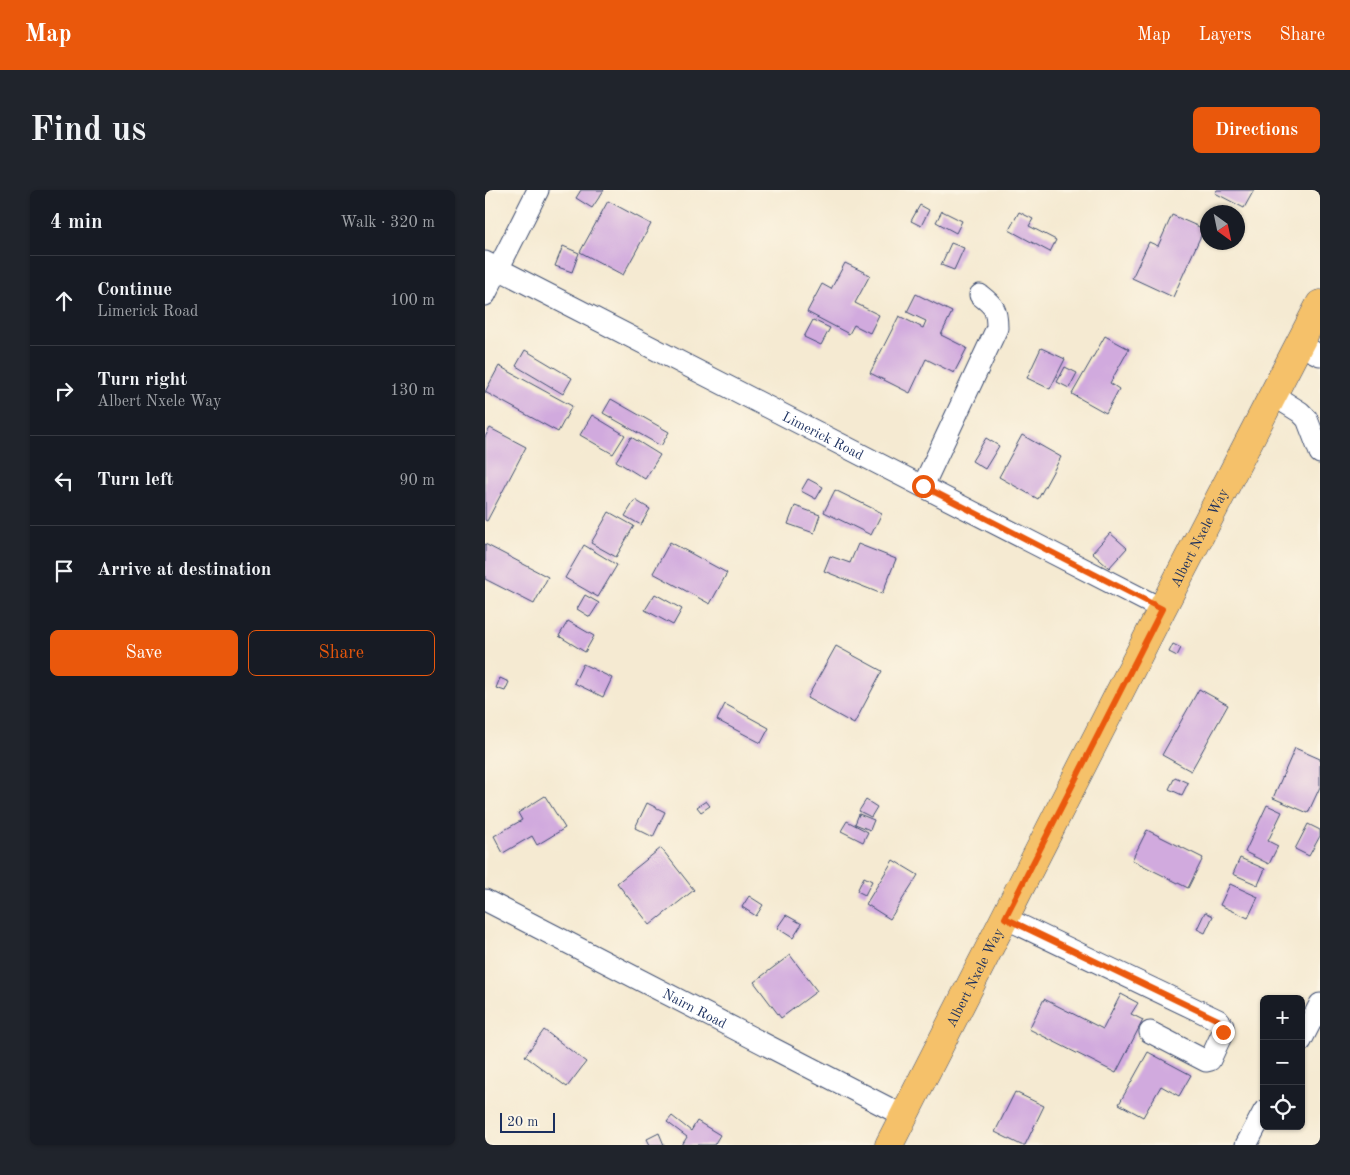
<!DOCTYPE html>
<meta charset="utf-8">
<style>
:root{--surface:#171b24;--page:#20242c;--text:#f1f3f6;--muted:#9ea1a6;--line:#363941;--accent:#ea580c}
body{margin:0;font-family:"Old Standard TT",serif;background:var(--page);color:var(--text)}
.controls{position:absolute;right:15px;bottom:15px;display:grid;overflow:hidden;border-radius:8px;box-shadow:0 1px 4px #0004}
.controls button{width:45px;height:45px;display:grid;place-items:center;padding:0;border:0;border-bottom:1px solid var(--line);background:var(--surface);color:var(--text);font:25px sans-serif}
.compass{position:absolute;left:715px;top:15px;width:45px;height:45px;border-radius:50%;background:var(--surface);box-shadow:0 1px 4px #0004;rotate:147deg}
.scale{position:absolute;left:15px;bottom:12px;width:55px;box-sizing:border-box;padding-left:5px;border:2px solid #1b2f5e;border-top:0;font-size:14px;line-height:18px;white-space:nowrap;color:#1b2f5e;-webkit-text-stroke:4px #fcf5e5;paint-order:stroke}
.stop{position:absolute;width:15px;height:15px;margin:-11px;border:4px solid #ea580c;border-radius:50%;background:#fff}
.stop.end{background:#ea580c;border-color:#fff;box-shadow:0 1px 5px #0008}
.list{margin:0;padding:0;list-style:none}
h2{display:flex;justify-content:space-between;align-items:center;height:65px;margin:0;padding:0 20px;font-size:21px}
h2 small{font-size:16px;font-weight:400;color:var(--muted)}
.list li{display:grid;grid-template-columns:32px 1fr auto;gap:15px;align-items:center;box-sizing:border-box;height:90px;padding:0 20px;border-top:1px solid var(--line)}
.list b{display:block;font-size:19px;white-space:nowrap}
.list p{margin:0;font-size:16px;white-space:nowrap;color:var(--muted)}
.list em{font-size:16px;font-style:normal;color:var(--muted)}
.actions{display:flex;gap:10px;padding:15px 20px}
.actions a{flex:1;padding:11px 0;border:1px solid var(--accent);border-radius:8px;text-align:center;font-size:18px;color:var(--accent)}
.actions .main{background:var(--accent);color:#fff}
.icon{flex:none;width:28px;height:28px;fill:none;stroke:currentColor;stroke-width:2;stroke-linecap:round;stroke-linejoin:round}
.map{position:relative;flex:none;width:835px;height:955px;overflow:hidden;border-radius:8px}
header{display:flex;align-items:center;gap:30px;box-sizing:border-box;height:70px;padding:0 25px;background:var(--accent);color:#fff}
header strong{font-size:24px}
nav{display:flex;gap:28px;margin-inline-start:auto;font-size:18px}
.intro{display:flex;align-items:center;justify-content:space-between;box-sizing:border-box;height:120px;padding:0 30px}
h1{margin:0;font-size:35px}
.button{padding:12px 22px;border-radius:8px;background:var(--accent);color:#fff;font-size:18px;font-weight:700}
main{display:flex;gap:30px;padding:0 30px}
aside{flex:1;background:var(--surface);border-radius:8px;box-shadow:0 1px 4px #0004}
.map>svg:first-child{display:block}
.building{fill:#d1aade}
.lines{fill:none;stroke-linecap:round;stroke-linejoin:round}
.minor-casing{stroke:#3c4b6f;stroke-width:23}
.major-casing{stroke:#3c4b6f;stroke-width:29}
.minor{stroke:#fff;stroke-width:21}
.major{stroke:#f5c16b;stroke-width:28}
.route{stroke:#ea580c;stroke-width:6}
.labels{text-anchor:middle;stroke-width:4;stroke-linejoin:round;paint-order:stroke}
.street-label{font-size:14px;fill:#1b2f5e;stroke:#fcf5e5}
</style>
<header>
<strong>Map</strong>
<nav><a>Map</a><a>Layers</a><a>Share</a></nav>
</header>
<div class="intro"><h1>Find us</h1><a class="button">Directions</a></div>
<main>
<aside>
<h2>4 min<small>Walk · 320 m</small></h2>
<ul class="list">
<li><svg class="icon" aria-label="ahead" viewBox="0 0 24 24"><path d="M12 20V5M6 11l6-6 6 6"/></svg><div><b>Continue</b><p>Limerick Road</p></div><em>100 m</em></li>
<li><svg class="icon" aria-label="right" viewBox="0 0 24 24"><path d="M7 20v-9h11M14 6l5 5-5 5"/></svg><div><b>Turn right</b><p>Albert Nxele Way</p></div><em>130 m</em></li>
<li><svg class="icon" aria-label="left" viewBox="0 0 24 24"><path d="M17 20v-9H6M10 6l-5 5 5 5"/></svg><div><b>Turn left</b></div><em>90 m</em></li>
<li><svg class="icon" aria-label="arrive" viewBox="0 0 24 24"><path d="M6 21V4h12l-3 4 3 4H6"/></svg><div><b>Arrive at destination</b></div></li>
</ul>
<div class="actions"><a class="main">Save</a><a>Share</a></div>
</aside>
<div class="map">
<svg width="835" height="955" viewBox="0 0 835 955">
<rect width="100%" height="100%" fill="#fcf5e5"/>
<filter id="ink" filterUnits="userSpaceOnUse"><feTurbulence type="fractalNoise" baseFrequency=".02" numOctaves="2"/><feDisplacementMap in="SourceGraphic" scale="10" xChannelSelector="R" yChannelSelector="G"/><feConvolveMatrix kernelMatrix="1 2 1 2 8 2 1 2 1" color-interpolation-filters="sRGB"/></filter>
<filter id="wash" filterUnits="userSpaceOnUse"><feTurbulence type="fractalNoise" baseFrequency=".0096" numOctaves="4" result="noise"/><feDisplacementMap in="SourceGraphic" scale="20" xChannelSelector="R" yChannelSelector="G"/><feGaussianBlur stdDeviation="1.12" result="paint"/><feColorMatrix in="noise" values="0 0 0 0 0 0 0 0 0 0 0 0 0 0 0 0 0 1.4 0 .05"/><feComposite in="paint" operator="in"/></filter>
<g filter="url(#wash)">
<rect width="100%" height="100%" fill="#f5ead2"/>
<g id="blocks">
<g class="building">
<path d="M96,0H119L107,18L91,8Z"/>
<path d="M732,0H769L759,18L730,3Z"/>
<path d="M123,11L166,34L138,85L95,62Z"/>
<path d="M435,15L444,20L436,36L426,31Z"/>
<path d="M457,21L477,31L471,43L451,32Z"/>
<path d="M534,22L548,29L544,36L571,50L565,62L524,40Z"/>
<path d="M687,25L719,39L688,107L647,88L664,52L673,56Z"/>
<path d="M466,53L479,58L469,80L456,75Z"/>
<path d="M78,56L94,63L87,82L70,76Z"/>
<path d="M360,73L385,85L370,113L394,125L385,143L369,135L364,144L322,122L337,94L346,99Z"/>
<path d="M431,104L467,122L456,145L482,158L469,183L441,169L425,203L385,183L414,126L438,138L441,131L422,122Z"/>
<path d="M328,130L345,138L336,155L319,147Z"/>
<path d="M620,146L644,159L625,193L634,199L621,223L587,204Z"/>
<path d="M556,158L580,169L565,199L542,188Z"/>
<path d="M40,160L87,188L78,204L31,176Z"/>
<path d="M14,176L87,216L73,242L0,202Z"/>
<path d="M580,177L592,183L584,198L572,192Z"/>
<path d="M126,209L184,242L176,256L118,223Z"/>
<path d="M107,225L140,245L128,264L95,245Z"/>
<path d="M5,238L41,257L2,331L0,330V247Z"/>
<path d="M537,245L576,267L553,309L514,287Z"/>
<path d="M146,247L175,265L160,289L131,271Z"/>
<path d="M501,248L514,256L500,279L487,271Z"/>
<path d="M323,289L338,297L331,309L316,301Z"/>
<path d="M350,300L397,323L386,345L339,322Z"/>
<path d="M150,310L165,319L156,335L140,326Z"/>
<path d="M310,316L335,325L329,343L303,334Z"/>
<path d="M124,322L149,336L131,367L106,353Z"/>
<path d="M625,343L642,358L624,378L607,363Z"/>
<path d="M185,352L242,383L225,414L168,383Z"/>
<path d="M0,354L63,387L49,414L0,389Z"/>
<path d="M373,354L411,369L397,404L339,381L345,366L365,373Z"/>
<path d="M99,355L132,375L113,407L80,388Z"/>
<path d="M170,404L197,419L188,435L160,420Z"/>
<path d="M100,405L114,413L105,427L92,419Z"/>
<path d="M83,431L109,446L100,462L74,446Z"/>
<path d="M688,454L696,458L692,466L684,462Z"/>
<path d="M351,456L397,481L369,534L322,508Z"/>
<path d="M98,474L127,488L118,507L89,493Z"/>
<path d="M15,488L24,492L20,501L11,498Z"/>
<path d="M714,499L743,515L706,581L677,565Z"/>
<path d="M240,514L284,538L276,553L232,530Z"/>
<path d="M810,558L835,569V597L823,623L788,608Z"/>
<path d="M690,587L703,593L697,605L684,599Z"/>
<path d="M60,606L80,638L52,655L47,646L18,663L9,646L37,630L33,623Z"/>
<path d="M381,610L392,617L386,627L374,621Z"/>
<path d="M221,611L225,616L216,622L212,617Z"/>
<path d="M162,613L180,622L168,647L150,638Z"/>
<path d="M782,615L797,622L783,651L793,656L784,674L760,662Z"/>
<path d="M374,624L389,630L385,640L370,634Z"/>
<path d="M362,631L383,642L378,652L356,641Z"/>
<path d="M823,634L835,640V646L824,666L810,659Z"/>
<path d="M662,640L718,668L703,698L647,670Z"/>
<path d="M176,658L209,700L165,735L132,693Z"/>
<path d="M755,668L780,679L773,695L748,684Z"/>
<path d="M408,670L433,685L405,729L381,714Z"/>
<path d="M379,687L387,691L380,705L372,701Z"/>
<path d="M745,694L773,707L763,728L735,715Z"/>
<path d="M264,706L278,715L271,726L257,717Z"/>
<path d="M720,722L728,726L720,743L712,739Z"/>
<path d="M301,725L317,734L308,748L292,738Z"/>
<path d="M305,765L332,801L296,828L269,792Z"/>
<path d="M636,804L653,813L646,824L658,830L631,883L544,839L559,809L618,839Z"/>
<path d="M59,840L101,872L82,897L40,866Z"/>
<path d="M663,862L706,885L694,906L676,896L658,927L634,914Z"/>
<path d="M530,902L559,916L540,955H536L510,942Z"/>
<path d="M187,926L206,941L212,931L235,945L229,955H197L202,947L182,932Z"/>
<path d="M174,943L179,955H165L162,949Z"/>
</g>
</g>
</g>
<g filter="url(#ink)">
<use href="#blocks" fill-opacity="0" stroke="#3c4b6f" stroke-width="1"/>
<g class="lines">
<g class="minor-casing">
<g id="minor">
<path id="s1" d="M0,72L677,419"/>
<path d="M0,105L53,0"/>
<path d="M814,155L835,165"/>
<path d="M788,205L815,222L822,229L835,263"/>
<path d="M438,296L512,138C512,119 509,116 495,105"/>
<path id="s2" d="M0,710L419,926"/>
<path d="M520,728L733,830L738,836V842L725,870L721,871L665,842"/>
<path d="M816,851L835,814"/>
<path d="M761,955L779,921"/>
</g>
</g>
<g class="major-casing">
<g id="major">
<path id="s3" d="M404,955L677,419L835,114"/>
</g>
</g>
<use href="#minor" class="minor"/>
<use href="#major" class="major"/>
</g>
</g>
<g class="lines" filter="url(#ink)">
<path class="route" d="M438,296L677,419L520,728L733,830L738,836V842"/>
</g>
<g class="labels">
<g class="street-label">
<text dy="5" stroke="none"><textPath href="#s1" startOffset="380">Limerick Road</textPath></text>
<text dy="5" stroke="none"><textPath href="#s3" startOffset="682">Albert Nxele Way</textPath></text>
<text dy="5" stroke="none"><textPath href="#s3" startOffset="188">Albert Nxele Way</textPath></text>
<text dy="5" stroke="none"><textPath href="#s2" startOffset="236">Nairn Road</textPath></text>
</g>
</g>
</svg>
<div class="controls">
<button>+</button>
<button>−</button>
<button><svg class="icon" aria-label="locate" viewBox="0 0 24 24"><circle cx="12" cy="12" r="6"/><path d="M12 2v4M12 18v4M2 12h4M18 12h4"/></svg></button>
</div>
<svg class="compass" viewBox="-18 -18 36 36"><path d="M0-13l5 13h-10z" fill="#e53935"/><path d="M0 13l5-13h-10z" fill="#9ea1a6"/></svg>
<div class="scale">20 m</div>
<div class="stop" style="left:438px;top:296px"></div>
<div class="stop end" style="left:738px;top:842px"></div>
</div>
</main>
